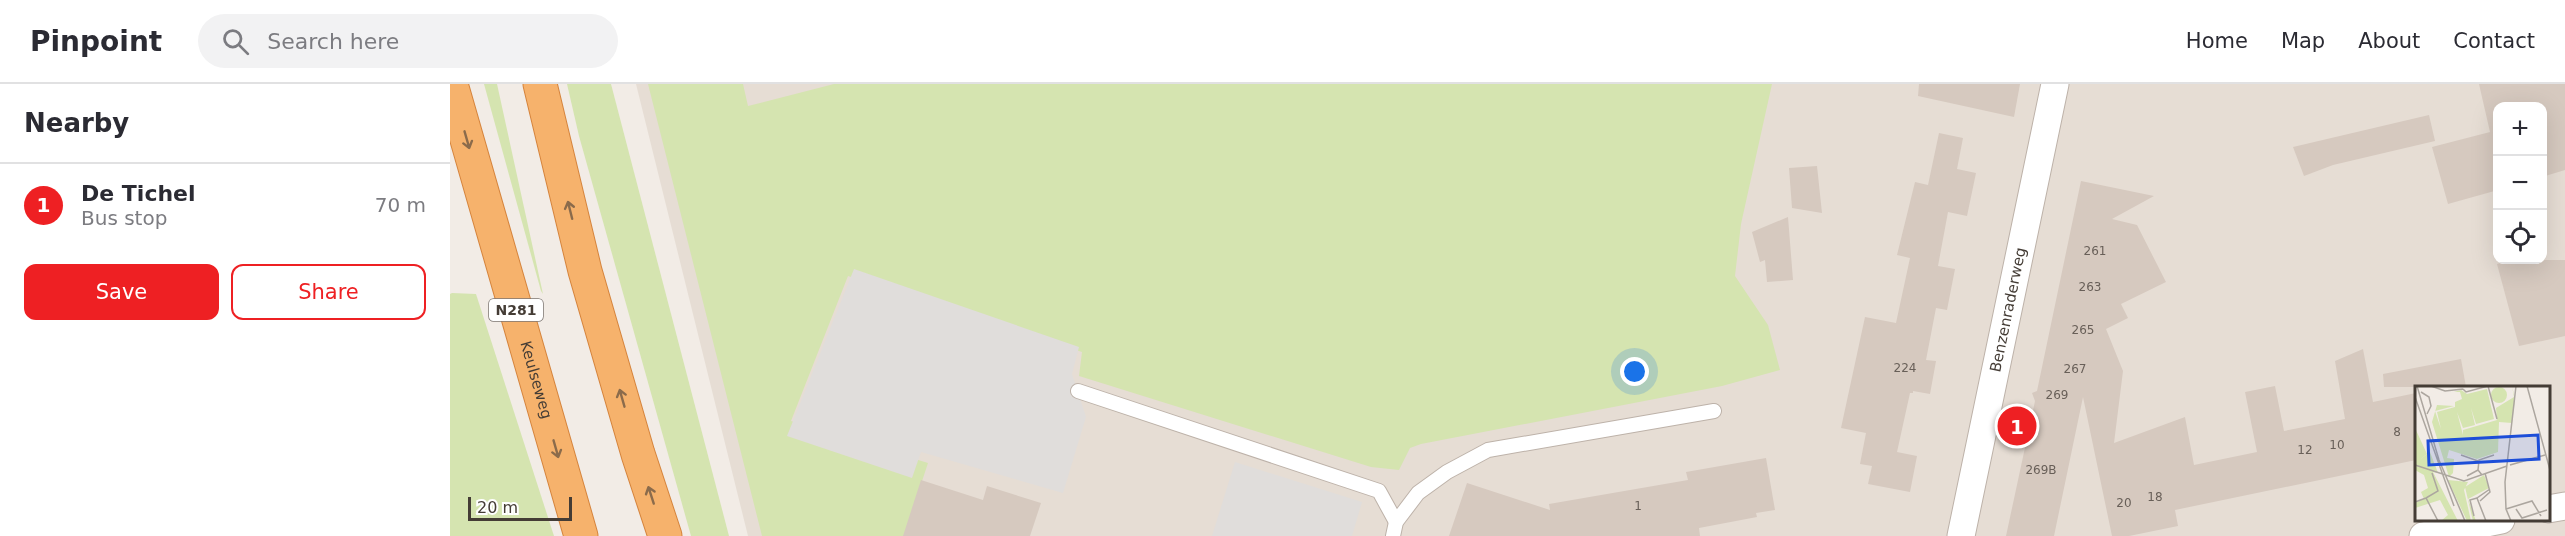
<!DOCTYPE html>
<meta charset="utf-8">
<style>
:root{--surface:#fff;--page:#f2f2f3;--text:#2b2b33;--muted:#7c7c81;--line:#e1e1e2;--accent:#ee2023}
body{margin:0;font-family:"DejaVu Sans",sans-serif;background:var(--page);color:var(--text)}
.controls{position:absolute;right:18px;top:18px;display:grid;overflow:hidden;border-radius:12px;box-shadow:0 6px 24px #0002}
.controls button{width:54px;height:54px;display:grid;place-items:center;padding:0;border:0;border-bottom:2px solid var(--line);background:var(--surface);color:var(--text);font:30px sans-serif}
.scale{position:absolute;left:18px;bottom:15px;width:104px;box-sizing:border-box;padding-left:6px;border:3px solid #443c35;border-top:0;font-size:16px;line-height:21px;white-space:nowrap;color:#443c35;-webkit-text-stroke:4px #fff;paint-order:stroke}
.you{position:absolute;left:1185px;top:288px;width:21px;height:21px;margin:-15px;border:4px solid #fff;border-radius:50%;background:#1a73e8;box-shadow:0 0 0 9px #1a73e833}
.badge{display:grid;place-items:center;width:39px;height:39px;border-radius:50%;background:var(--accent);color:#fff;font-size:20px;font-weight:700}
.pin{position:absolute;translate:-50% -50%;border:3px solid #fff;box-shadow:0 2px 6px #0006}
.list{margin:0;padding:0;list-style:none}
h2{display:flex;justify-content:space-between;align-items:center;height:78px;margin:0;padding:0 24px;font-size:26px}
h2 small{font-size:20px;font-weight:400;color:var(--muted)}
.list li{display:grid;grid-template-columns:39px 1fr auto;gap:18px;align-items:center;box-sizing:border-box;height:84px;padding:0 24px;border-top:2px solid var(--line)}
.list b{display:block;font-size:22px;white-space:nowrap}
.list p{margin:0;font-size:20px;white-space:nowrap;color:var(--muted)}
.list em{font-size:20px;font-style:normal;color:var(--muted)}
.actions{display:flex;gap:12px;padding:18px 24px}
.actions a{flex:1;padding:14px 0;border:2px solid var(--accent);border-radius:12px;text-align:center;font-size:21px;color:var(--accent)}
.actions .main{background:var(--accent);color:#fff}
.icon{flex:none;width:33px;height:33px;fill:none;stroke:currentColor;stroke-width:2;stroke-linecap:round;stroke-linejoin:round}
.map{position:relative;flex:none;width:2115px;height:452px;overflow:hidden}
header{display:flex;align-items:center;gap:36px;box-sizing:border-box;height:84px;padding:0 30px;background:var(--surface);border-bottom:2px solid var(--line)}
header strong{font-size:28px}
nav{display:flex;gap:33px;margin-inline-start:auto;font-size:21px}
.search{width:420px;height:54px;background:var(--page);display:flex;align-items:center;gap:15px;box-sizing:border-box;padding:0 21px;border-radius:33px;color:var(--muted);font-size:22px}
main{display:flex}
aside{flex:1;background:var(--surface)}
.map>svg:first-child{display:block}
.residential{fill:#e6ddd4;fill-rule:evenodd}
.green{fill:#d5e4b0}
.parking{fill:#e0dddb}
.building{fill:#d6c9bf}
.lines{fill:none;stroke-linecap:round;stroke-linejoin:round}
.lane-casing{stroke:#bdb2a9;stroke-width:16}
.street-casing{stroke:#bdb2a9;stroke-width:29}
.highway-casing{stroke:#d5843d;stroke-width:35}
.lane{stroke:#fff;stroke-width:14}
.street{stroke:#fff;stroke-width:27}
.highway{stroke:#f6b26c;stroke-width:33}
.oneway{stroke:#8b6b4b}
.labels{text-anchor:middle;stroke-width:4.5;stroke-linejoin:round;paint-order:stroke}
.number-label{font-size:12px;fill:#685f58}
.shield{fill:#fff;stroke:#7c7672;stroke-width:1.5}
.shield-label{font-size:14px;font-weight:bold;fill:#443c35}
.street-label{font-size:15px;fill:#443c35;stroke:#fff}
.inset-road{fill:none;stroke:#aca69f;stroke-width:1.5}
.view{fill:#1d4ed8;fill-opacity:0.15;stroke:#1d4ed8;stroke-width:3}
.inset-edge{fill:none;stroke:#443c35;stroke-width:3}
</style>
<header>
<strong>Pinpoint</strong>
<div class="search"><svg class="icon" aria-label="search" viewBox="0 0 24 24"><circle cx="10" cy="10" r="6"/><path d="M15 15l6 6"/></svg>Search here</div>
<nav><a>Home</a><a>Map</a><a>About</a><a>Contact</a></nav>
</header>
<main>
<aside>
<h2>Nearby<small></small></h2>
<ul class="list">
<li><span class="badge">1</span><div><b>De Tichel</b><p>Bus stop</p></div><em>70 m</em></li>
</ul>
<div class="actions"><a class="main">Save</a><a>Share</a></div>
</aside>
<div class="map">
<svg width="2115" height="452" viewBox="0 0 2115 452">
<rect width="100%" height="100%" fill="#f2ece6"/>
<path class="residential" d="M186,0H2115V452H298ZM2048,22H2092V176H2048ZM1966,304H2098V436H1966Z"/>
<g class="green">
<path d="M34,0H47L93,210L91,207Z"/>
<path d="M117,0H161L279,452H241L129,52Z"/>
<path d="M198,0H293L298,22L384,0H1322L1291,140L1285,192L1318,241L1330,286L1272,302L971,360L960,364L949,386L921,383L629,292L632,268L398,192L341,337L478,379L454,452H312Z"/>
<path d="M2,209L26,210L104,452H0V210Z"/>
</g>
<g class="parking">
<path d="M404,185L629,263L622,290L636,333L613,409L471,368L462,394L337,352Z"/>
<path d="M785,378L912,418L902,452H762Z"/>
</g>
<g class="building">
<path d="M1469,0H1570L1564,33L1468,12Z"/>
<path d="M2029,0H2115V86L2092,93V22H2048V106L1998,120L1982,63L2040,48Z"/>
<path d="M1979,31L1985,57L1883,81L1854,92L1843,63Z"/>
<path d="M1489,49L1513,54L1507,85L1526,89L1517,132L1498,128L1488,182L1505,185L1497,226L1486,224L1476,276L1486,277L1480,310L1463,307V309H1460L1447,368L1467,372L1460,408L1418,400L1422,382L1410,380L1416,349L1391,344L1415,233L1446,239L1460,174L1447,171L1465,98L1478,101Z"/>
<path d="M1367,82L1372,129L1342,124L1339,84Z"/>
<path d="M1631,97L1704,112L1662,135L1687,141L1716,198L1671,220L1678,234L1656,245L1673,287L1664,359L1735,333L1744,381L1807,368L1795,308L1825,302L1834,347L1895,335L1885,277L1913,265L1923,318L1966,309V376L1725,426L1728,442L1679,452H1662L1633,313L1604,452H1556L1585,317L1582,309L1587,307Z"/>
<path d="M1338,133L1343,196L1317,198L1315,176L1310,178L1302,148Z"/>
<path d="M2063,176H2115V252L2069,262L2047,180Z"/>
<path d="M2011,275L2016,303H1934L1933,290Z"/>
<path d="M1316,374L1325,426L1306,429L1307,433L1249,444L1250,452H999L1017,399L1100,426L1099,420L1238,396L1236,388Z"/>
<path d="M471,396L533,416L537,402L591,419L580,452H453Z"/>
</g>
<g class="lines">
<g class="lane-casing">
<g id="lane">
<path d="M628,307L929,407L946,438"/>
<path d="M943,452L946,438L968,409L997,388L1038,366L1264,327"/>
</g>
</g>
<g class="street-casing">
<g id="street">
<path d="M2098,425L2115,422"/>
<path id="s1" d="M1511,452L1605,0"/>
<path d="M1973,452L2051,436"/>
</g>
</g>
<g class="highway-casing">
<g id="highway">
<path id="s2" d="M1,0L131,452"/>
<path d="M90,0L135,187L188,370L215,452"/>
</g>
</g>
<use href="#lane" class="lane"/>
<use href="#street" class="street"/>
<use href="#highway" class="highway"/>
</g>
<defs><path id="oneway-shaft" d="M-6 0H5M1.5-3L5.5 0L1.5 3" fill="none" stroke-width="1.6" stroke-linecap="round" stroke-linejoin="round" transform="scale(1.5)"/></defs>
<g class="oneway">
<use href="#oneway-shaft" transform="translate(17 56) rotate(74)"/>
<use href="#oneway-shaft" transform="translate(120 126) rotate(-104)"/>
<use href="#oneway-shaft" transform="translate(172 314) rotate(-106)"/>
<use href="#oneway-shaft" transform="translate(106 365) rotate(74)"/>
<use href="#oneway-shaft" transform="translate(201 411) rotate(-108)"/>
</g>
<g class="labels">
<g class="number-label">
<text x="1645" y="171">261</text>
<text x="1640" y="207">263</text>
<text x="1633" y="250">265</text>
<text x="1455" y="288">224</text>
<text x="1625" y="289">267</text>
<text x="1607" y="315">269</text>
<text x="1947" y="352">8</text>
<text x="1887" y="365">10</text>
<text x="1855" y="370">12</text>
<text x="1591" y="390">269B</text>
<text x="1705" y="417">18</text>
<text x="1674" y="423">20</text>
<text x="1188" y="426">1</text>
</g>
<rect class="shield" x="39" y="215" width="54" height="22" rx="4.5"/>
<g class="shield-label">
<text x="66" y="231">N281</text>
</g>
<g class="street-label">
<text dy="5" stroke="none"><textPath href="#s1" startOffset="231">Benzenraderweg</textPath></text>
<text dy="5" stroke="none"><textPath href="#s2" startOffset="308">Keulseweg</textPath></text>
</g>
</g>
<g transform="translate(1965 302)">
<rect width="135" height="135" fill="#f2ece6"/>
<path d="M97,0L100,13L97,37L84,36L83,66L62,73L34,64L32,72L39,73L38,87L34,91L17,36L22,19L39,20L20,25L26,43L22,26L40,21V16L47,13L45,6H39L46,4L52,8L72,3L79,33L61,38L56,22L60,39L48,42L42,26L48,49V44L82,34L81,22L99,11ZM76 9a8 8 0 1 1 16 0a8 8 0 1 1-16 0ZM0,42L12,68L3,75L15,66L23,87L18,86L43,135H26L33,129L25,114L0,122V117L9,113L6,106L13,102L9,89L0,84ZM69,89L74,102L53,113L61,135H58L50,101ZM33,94L53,96L49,104L56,135H52Z" fill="#d5e4b0"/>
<path class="inset-road" d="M2,0L24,74L50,135M16,0L30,5L48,3M73,0L82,33M112,0L135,84M48,3L51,6L73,0M6,6L14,11L16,20L12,28M0,11L39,120M46,69L63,75M0,79L49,95L92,80M95,79L130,69M63,84L64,74L79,69M52,90L63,84L67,89M11,112L23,105L17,87M65,115L75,106L70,87M0,116L11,112L23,135M91,123L117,115L126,130M101,123L107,132L132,124M59,130L55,114L62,112M71,135L62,112L75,103M96,135L91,123L90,96L101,0"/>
<path class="view" d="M123,49L124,73L14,79L13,55Z"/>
<rect width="135" height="135" class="inset-edge"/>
</g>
</svg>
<div class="controls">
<button>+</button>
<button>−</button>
<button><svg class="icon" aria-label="locate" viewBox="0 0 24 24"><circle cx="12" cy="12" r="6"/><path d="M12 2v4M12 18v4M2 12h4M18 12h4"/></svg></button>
</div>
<div class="scale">20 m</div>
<div class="you"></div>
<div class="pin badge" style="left:1567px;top:342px">1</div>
</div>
</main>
